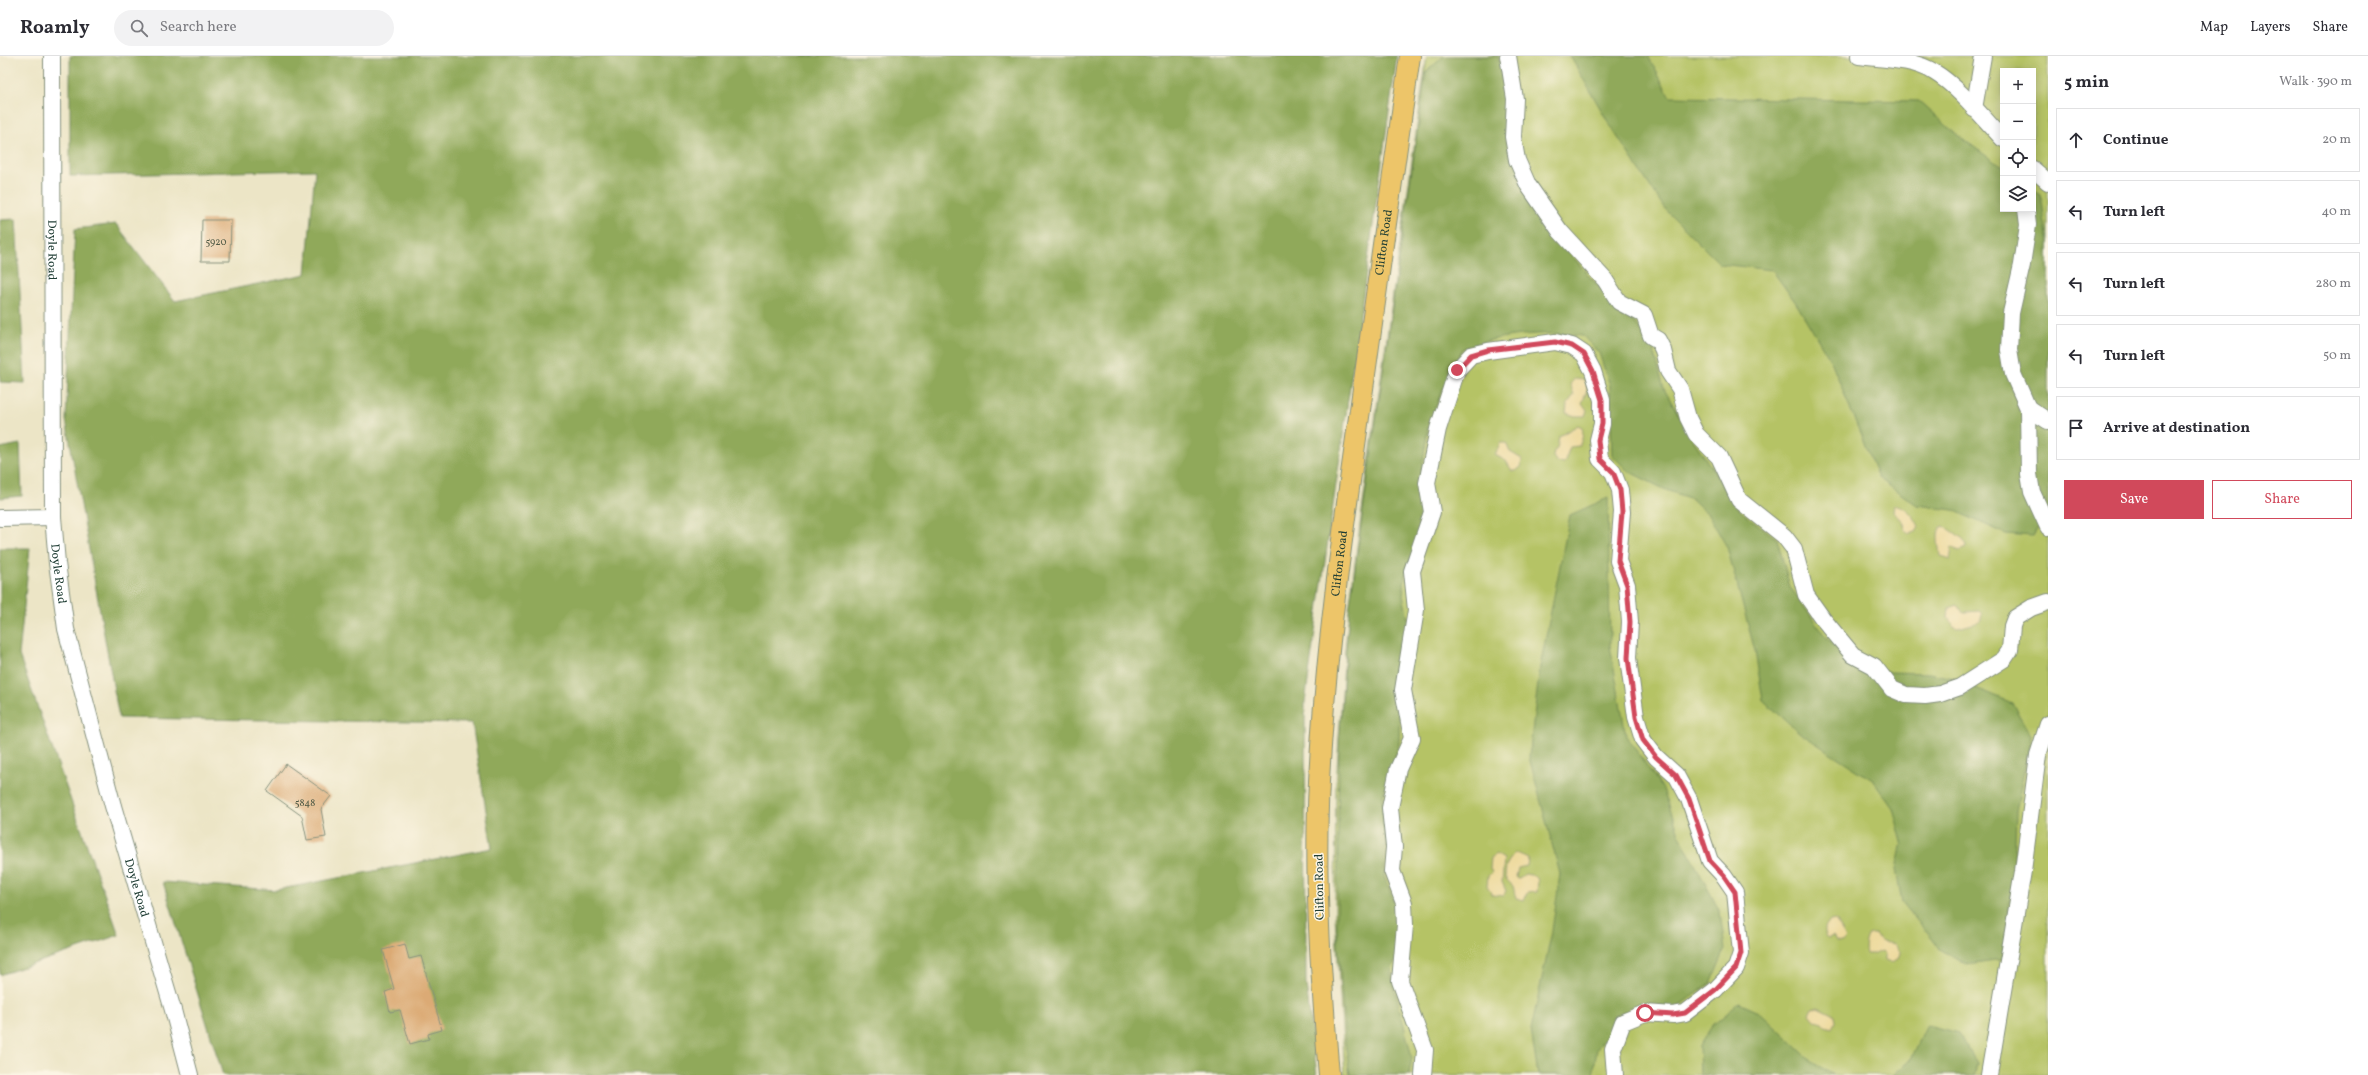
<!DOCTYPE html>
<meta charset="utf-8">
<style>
:root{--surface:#fff;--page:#f2f2f3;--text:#2b2b33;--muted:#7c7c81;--line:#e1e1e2;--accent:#d1495b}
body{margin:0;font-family:Vollkorn,serif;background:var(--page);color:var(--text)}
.controls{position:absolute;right:12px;top:12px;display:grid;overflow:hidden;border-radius:0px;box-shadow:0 2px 10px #0003}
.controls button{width:36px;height:36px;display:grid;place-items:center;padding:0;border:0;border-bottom:1px solid var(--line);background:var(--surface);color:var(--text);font:20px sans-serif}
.stop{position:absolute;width:12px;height:12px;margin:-9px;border:3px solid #d1495b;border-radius:50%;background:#fff}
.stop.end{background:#d1495b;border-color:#fff;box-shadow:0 1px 4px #0008}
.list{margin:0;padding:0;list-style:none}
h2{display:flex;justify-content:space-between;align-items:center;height:52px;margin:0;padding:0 16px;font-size:17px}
h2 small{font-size:13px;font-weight:400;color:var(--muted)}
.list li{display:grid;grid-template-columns:26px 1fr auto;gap:12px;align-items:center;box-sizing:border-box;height:64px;margin:0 8px 8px;padding:0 8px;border:1px solid var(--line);border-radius:0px}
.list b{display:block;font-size:15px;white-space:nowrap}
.list em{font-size:13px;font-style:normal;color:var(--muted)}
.actions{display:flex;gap:8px;padding:12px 16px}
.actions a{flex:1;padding:9px 0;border:1px solid var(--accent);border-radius:0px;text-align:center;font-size:14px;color:var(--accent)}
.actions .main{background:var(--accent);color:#fff}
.icon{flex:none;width:22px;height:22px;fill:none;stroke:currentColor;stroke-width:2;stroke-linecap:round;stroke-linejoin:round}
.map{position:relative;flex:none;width:2048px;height:1019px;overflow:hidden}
header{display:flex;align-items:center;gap:24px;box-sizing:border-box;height:56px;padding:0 20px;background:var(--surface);border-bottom:1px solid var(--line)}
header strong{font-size:19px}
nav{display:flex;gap:22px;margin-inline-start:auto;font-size:14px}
.search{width:280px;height:36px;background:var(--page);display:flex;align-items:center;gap:10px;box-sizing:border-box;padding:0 14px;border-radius:22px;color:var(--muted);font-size:15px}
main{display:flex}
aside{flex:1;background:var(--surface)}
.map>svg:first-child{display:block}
.green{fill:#b5c365;stroke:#6a804c;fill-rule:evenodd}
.forest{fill:#90a95a;stroke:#587347}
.sand{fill:#eeda9e;stroke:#868c69}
.building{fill:#dbaa75}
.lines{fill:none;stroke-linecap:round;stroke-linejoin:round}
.minor-casing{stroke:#86917d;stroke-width:18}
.major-casing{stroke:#86917d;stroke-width:22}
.minor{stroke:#fff;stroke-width:16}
.major{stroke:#edc569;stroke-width:20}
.route{stroke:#d1495b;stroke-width:5}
.labels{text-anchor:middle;stroke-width:3;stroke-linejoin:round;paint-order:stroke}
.number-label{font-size:10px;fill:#4e5844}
.street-label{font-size:12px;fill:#1f3d34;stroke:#fcf5e5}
</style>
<header>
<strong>Roamly</strong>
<div class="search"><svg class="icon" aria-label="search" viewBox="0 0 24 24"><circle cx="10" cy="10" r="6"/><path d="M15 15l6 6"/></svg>Search here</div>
<nav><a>Map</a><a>Layers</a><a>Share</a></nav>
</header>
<main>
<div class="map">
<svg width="2048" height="1019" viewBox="0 0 2048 1019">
<rect width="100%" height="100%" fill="#fcf5e5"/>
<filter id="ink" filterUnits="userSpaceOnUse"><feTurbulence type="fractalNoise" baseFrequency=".025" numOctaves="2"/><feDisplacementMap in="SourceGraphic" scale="8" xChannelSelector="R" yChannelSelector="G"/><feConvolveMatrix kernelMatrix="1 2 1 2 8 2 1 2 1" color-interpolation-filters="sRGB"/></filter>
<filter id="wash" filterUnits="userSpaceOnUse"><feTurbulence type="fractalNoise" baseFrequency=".012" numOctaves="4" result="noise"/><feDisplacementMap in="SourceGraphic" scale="16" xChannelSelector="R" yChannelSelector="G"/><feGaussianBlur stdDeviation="0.9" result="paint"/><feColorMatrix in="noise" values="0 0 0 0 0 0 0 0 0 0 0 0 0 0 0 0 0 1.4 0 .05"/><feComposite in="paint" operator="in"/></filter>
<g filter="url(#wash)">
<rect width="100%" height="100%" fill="#ece5c6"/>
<path class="green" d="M1427,0H2048V1019H1345L1335,860L1336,727L1345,594L1357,490ZM2003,15H2033V153H2003Z"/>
<g class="forest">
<path d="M70,0H1397L1305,646L1306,928L1317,1019H223L163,826L276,834L492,792L472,667L119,662L66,364L75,173L116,168L175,245L306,218L315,114L70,120Z"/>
<path d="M1444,0H1498L1507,41L1508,77L1568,195L1589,220L1651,284L1664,333L1692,382L1739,454L1777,483L1790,531L1825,580L1851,604L1887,616L1929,617L1953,622L2012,647L2031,680L2016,756L2014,817L2002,904L1967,909L1940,893L1902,846L1896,813L1902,786L1893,752L1874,725L1800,677L1763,644L1755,595L1727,491L1708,458L1692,443L1666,434L1628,415L1612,399L1610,329L1599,297L1583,280C1543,275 1499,278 1462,293L1441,337L1428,372L1418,438L1424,470L1405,519L1403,540L1410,572L1400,633L1399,688L1382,743L1386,785L1384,820L1399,859L1398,893L1391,918L1412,1002L1409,1019H1350L1345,986L1337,872L1339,686L1349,554L1426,16Z"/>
<path d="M1570,0H1648L1670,41L1919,45L1956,78L2003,112V153H2033V134L2041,139L2048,187V461L2033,480L2006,478L1953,454L1917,449L1878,422L1832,307L1796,247L1772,214L1720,208L1665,153L1611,71Z"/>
<path d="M16,163L25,327L0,326V164Z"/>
<path d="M20,388L22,440L0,442V392Z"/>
<path d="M1608,442L1610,590L1626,680L1663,733L1680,780L1720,856L1725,894L1711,927L1674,954L1622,956L1597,993L1593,1019H1538L1531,974L1552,875L1560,818L1529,701L1540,611L1570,459Z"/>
<path d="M0,492H30L19,599L119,879L0,919Z"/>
<path d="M1739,947L1759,956L1818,1011L1834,1019H1700L1699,990L1712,970Z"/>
<path d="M1927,969L1958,977L1977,1007L1974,1019H1893L1911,1003Z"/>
</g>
<g class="sand">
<path d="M1574,323L1584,324L1587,328V335L1582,347L1587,354L1585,360H1575L1566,357L1567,348L1574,339L1570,328Z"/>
<path d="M1578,369L1582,371C1584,378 1582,384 1579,390L1570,391L1564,407L1557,406L1553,401L1554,395L1557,393L1559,380Z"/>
<path d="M1500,387H1506L1510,396L1522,403L1521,411L1516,415H1512L1506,405L1495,399Z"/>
<path d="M1894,449C1905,448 1916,462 1919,471L1916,476L1910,478L1906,475L1903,465L1893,456Z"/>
<path d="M1944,470C1952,475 1966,482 1966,492L1959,495L1952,491L1950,503L1940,500C1939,492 1936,478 1940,472Z"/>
<path d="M1956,549L1965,556L1979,555L1982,558L1980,566L1958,572L1953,570L1948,562L1949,552Z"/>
<path d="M1517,797L1528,802L1527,810L1518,812L1516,821L1519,822L1525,818L1536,820L1538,825L1537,836L1527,837L1524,844L1516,842L1513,830L1505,822L1506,810L1513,798Z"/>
<path d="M1496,798L1504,803L1502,826L1506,835L1503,840L1493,839L1487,831L1488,820L1492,816L1490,813L1491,802Z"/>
<path d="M1836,864L1846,881L1842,886L1836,885L1833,880L1828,882L1825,880V872L1830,865Z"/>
<path d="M1870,878H1874L1882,885L1894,887L1900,898L1898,904L1891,907L1885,905V898L1882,895L1875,898H1866C1864,893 1866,882 1870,878Z"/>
<path d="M1818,951L1834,959L1835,966L1832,972L1825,970L1822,966L1815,964L1810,958L1813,952Z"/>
</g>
<g id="blocks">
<g class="building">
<path d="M202,164H231L230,205H201Z"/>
<path d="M286,708L331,740L321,753L326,781L307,784L302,760L267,735Z"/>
<path d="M405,888L409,903L421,900L442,974L428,978L429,983L410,988L400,954L390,956L385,936L394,933L383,894Z"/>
</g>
</g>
</g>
<g filter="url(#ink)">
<use href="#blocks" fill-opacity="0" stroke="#86917d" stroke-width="1"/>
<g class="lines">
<g class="minor-casing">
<g id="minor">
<path id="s1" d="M52,0L53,461L57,507L66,573L113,750L173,954L190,1019"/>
<path d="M1508,0L1515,43L1513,81L1517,104L1528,129L1560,175L1605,224L1619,246L1644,259L1651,280L1658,284L1663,294L1668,315L1680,333L1688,362L1696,378L1719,401L1739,444L1784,480L1794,493L1806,539L1823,563L1853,599L1874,610L1892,633L1906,639L1925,640L1940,638L1960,631L2004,603L2010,594L2012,570L2015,562L2031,552L2048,546"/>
<path d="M1859,0C1882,3 1914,3 1934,16C1959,31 1983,62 2003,83"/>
<path d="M1974,53L1983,0"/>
<path d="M2033,113L2048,126"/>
<path d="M2026,153L2028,169L2022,209L2011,257L2009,294L2013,318L2028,352L2029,418L2032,436L2048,471"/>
<path d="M2028,352L2048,365"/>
<path d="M0,462L53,461"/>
<path d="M1423,1019L1425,994L1400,925L1405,869L1404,847L1392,815L1394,791L1390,752L1398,713L1412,682L1403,634L1416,554L1412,515L1432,456L1427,427L1438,373L1457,314L1471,299L1488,295L1555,286L1572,290L1584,298L1593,315L1602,344V368L1598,384L1600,403L1613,416L1620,434L1622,456L1618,505L1627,529L1630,566L1628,602L1636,661L1643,684L1656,701L1676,719L1689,743L1710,805L1724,820L1735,836L1741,897L1736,912L1715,934L1685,957L1673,959L1645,957L1623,966L1613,993L1615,1019"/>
<path d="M1989,1019L2023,815L2038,699L2048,668"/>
</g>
</g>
<g class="major-casing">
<g id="major">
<path id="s2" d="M1329,1019C1321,921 1314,824 1319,726C1325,598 1343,473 1361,347C1377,231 1393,116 1410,0"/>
</g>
</g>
<use href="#minor" class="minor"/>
<use href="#major" class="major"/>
</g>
</g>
<g class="lines" filter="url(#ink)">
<path class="route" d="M1457,314L1471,299L1488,294L1555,286L1572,290L1584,298L1593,315L1602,344V368L1598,384L1600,403L1613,416L1620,434L1622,456L1618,505L1627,529L1630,566L1628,602L1636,661L1643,684L1656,701L1676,719L1689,743L1710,805L1724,820L1735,836L1741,897L1736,912L1715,934L1685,957L1673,959L1645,957"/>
</g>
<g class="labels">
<g class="number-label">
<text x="216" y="189">5920</text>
<text x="305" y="750">5848</text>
</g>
<g class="street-label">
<text dy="4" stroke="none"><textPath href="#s2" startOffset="837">Clifton Road</textPath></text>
<text dy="4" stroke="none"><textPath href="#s1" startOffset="194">Doyle Road</textPath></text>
<text dy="4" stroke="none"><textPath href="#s2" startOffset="513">Clifton Road</textPath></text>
<text dy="4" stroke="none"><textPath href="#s1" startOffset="518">Doyle Road</textPath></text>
<text transform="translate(1319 831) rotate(-91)" y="4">Clifton Road</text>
<text dy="4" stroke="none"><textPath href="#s1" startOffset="842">Doyle Road</textPath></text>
</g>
</g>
</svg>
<div class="controls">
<button>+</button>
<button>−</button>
<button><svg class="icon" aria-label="locate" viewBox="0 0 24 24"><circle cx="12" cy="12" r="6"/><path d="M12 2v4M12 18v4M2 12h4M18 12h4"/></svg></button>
<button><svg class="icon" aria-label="layers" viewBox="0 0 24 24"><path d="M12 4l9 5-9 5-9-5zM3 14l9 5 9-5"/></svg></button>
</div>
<div class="stop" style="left:1645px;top:957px"></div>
<div class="stop end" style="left:1457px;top:314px"></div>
</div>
<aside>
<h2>5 min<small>Walk · 390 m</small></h2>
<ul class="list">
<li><svg class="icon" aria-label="ahead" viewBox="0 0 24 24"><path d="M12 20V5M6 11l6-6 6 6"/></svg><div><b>Continue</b></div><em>20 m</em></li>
<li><svg class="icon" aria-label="left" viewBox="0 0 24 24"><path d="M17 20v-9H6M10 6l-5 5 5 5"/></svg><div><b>Turn left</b></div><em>40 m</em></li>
<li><svg class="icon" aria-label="left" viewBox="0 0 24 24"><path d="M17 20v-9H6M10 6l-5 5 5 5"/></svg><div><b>Turn left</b></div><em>280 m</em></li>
<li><svg class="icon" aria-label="left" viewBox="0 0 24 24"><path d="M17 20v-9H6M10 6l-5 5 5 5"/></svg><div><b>Turn left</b></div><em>50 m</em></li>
<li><svg class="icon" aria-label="arrive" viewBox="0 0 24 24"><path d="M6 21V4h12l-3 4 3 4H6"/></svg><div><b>Arrive at destination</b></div></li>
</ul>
<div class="actions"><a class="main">Save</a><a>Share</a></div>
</aside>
</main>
